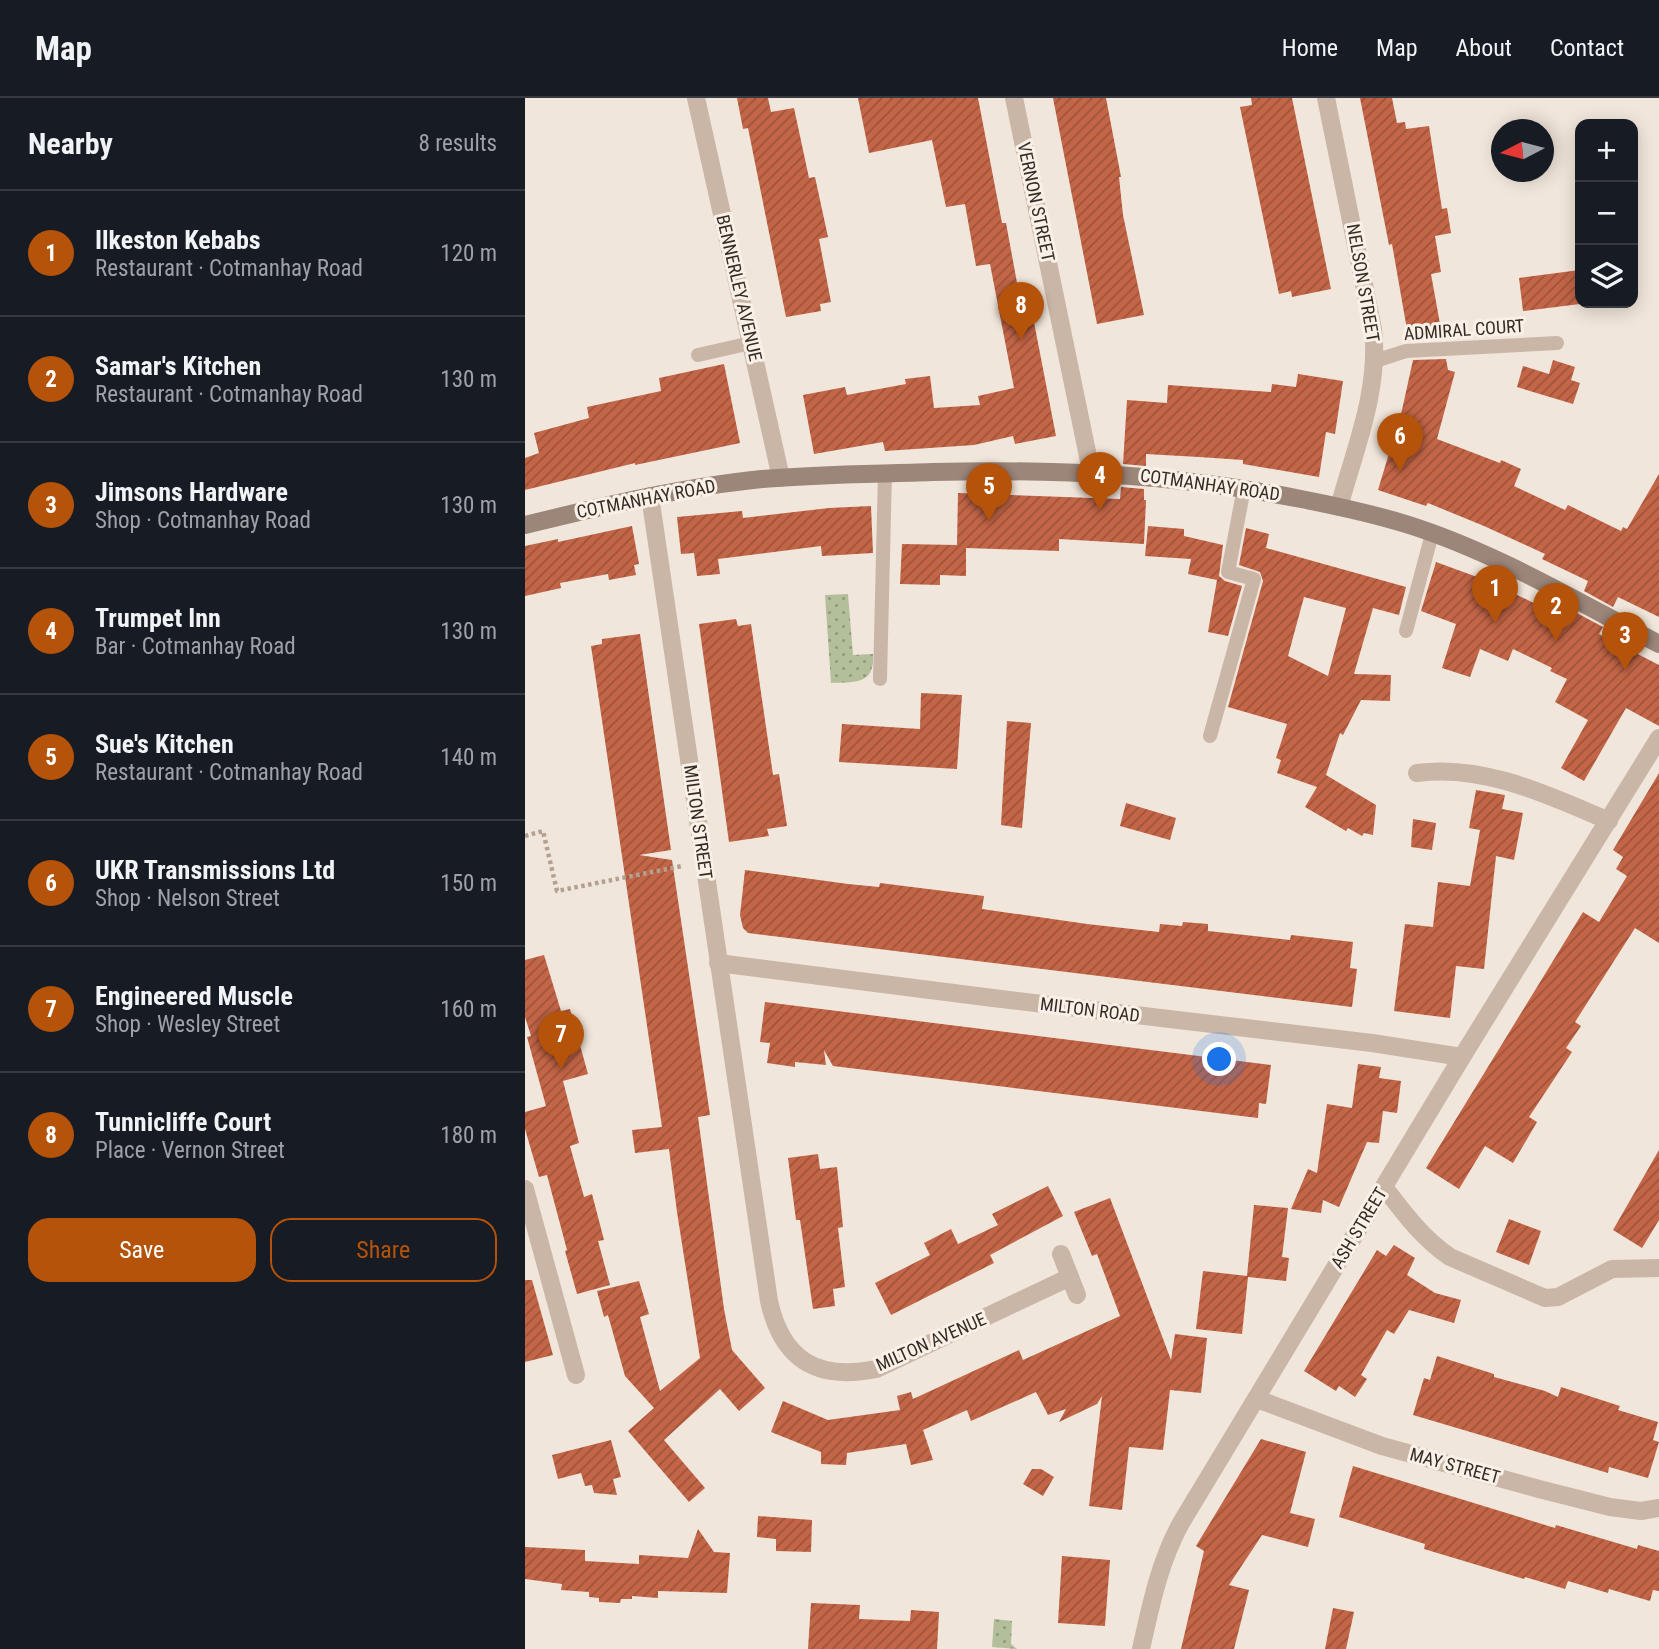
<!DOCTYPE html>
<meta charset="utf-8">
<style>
:root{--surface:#171b24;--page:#242831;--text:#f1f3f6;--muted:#9ea1a6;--line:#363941;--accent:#b45309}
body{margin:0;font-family:"Roboto Condensed",sans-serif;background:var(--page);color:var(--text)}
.controls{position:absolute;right:21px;top:21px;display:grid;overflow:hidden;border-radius:14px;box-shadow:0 4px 18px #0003}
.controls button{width:63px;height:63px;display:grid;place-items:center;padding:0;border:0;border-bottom:2px solid var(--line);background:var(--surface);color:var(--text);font:35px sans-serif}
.compass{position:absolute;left:966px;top:21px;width:63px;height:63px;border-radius:50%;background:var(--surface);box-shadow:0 4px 18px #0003;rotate:264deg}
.you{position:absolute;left:695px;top:962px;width:24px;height:24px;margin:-18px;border:5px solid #fff;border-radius:50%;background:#1a73e8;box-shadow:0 0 0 10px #1a73e833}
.badge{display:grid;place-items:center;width:46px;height:46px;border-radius:50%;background:var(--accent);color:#fff;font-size:23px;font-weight:700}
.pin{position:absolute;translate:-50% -58px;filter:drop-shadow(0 2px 4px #0008)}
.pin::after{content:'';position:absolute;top:37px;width:24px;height:21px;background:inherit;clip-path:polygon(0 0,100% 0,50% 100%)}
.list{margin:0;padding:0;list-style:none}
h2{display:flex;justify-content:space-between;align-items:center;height:91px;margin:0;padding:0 28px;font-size:30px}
h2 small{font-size:23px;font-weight:400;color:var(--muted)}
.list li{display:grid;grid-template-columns:46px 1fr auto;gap:21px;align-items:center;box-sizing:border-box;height:126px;padding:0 28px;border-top:2px solid var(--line)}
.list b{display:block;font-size:26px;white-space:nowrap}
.list p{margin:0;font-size:23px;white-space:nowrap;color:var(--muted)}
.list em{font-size:23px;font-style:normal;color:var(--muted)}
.actions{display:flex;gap:14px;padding:21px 28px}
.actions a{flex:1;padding:16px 0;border:2px solid var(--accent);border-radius:21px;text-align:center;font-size:24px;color:var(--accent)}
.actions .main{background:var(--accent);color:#fff}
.icon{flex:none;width:38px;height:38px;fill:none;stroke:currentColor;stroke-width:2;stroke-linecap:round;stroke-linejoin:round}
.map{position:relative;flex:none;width:1134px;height:1551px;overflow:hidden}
header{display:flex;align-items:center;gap:42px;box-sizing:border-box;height:98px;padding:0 35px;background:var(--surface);border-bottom:2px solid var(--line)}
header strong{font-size:33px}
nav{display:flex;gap:38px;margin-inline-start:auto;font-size:24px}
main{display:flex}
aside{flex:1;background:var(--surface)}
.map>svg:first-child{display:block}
.grass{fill:url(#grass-dots)}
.building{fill:url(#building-hatch);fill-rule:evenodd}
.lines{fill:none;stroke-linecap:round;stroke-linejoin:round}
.path{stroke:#b4a091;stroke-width:4.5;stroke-dasharray:3.5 3.5;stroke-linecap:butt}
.lane{stroke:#c9b6a7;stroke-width:14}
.street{stroke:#c9b6a7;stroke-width:18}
.secondary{stroke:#9c8579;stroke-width:18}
.labels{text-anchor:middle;stroke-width:6;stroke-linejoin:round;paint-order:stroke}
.street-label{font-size:18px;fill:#352c27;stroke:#f9f1e7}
</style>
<header>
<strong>Map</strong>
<nav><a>Home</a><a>Map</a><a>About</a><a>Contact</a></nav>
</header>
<main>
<aside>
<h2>Nearby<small>8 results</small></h2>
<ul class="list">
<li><span class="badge">1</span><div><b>Ilkeston Kebabs</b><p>Restaurant · Cotmanhay Road</p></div><em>120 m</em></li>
<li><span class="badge">2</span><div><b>Samar's Kitchen</b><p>Restaurant · Cotmanhay Road</p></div><em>130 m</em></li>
<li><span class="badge">3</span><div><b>Jimsons Hardware</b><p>Shop · Cotmanhay Road</p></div><em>130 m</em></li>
<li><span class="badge">4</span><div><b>Trumpet Inn</b><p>Bar · Cotmanhay Road</p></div><em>130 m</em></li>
<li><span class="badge">5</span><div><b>Sue's Kitchen</b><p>Restaurant · Cotmanhay Road</p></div><em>140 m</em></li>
<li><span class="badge">6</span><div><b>UKR Transmissions Ltd</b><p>Shop · Nelson Street</p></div><em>150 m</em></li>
<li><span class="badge">7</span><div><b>Engineered Muscle</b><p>Shop · Wesley Street</p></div><em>160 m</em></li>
<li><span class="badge">8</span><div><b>Tunnicliffe Court</b><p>Place · Vernon Street</p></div><em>180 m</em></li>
</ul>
<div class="actions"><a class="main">Save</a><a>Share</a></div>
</aside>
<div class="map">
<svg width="1134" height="1551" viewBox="0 0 1134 1551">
<defs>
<pattern id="grass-dots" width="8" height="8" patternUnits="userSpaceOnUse" patternTransform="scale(1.75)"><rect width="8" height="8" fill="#b3bf9b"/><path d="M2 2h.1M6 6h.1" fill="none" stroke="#929b7e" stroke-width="1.8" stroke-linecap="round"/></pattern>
<pattern id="building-hatch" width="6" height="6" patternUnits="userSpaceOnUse" patternTransform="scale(1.75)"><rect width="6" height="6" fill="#c36547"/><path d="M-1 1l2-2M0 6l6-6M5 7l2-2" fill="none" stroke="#9f533b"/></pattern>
</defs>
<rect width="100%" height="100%" fill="#f1e6db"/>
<g class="grass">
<path d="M323,496L328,557L348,556C350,587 330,584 306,585L300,497Z"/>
<path d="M469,1521L487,1523L486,1546L492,1551L467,1549Z"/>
</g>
<g class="building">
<path d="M212,0H243L246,14L269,10L284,80L290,79L303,139L294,141L306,204L295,206L296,213L261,219L223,30L218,31Z"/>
<path d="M333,0H453L477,125H481L493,190L502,188L531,338L490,346L488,338L449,347L360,353L358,344L289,356L278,297L320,289L322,297L381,286L380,281L405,278L409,310L455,307L453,298L489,290L465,166L451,168L440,106L421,109L407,42L344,55Z"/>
<path d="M528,0H581L596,79H594L598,117L619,217L572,226Z"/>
<path d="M726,0H767L806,191L767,199L766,193L754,196L715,9L727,7Z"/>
<path d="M835,0H867L872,25L880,24L881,31L904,28L917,111L922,110L926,135L910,138L916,174L906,176L917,237L899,239L909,242L884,243L867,146L864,147Z"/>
<path d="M1055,172V206L998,213L994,180Z"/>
<path d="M921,261L923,272L930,274L912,341L975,365L976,362L996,371L989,388L1040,412L1043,407L1096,433L1098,429L1102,431L1134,376V519L1093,499L1088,509L1059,493L1063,483L1017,461L1020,456L959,428L903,405L901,408L853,392L877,312L888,262Z"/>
<path d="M1028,262L1050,269L1046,282L1055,285L1048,306L992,289L998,268L1024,276Z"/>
<path d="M199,266L215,345L110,367V365L0,392V360L14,355L9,335L64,320L62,309L136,293L134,280Z"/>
<path d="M773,276L818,283L810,336L801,334L794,379L718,366V362L674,359L621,356V368L598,366L602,302L642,305L643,287L746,294L747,286L771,289Z"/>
<path d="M596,389L619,391V402H621L619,446L534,441V453L441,450V478L415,477V487L375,486L377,446L432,447L433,395L595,401Z"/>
<path d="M346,408L348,455L297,458L296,448L193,461L195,476L172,478L169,455L156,456L152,419L217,413L218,420L304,410Z"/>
<path d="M107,428L114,466L109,467L111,477L84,482L83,476L35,485L36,490L0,498V448L33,441V444Z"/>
<path d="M623,428L659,431V438L698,447L694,478L700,483L717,488L703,538L683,534L692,482L663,476L666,461L620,458Z"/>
<path d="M721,430L744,436L741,450L881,489L874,517L848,510L829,576L866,577L865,603L836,602L818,637L815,635L801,677L851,707L848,737L839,735L837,738L823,730L821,733L780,709L792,689L752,675L756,662L751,660L762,626L703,609L738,483L735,474L714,467ZM779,499L821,510L803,578L763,558Z"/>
<path d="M911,464L963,483L1044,522L1048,513L1078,529L1074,536L1134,567V628L1101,610L1059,683L1036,670L1063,622L1030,604L1042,581L1025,573L1027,570L988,551L983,563L955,551L945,579L917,570L931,526L896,513Z"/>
<path d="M211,521L213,528L226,526L248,677L254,676L262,728L242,731L244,738L204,744L174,526Z"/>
<path d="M115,536L146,752L114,757L147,762L185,1017L173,1019L199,1211L207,1252L240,1290L214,1313L195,1291L139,1342L180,1390L164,1404L103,1333L129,1310L100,1278L83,1217L79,1219L72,1193L114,1183L124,1216L115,1219L135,1293L175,1260L152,1114L144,1051L110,1055L107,1032L137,1029L66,548L77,546V541Z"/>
<path d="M396,595L437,597L432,671L314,664L317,626L395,631Z"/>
<path d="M482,623L506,625L497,730L476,727Z"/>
<path d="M1134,675V845L1110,830L1050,924L1056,928L1041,950L1047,954L1004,1019L1012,1024L988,1065L960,1048L934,1091L901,1070L1058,814L1074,824L1102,778L1091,771L1098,759L1088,752Z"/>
<path d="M951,692L980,697L977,711L998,715L989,762L971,758L959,871L931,868L925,920L869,913L880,826L908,829L913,784L945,788L955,732L944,730Z"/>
<path d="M601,705L651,720L645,742L595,728Z"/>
<path d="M888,721L911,725L907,752L886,749Z"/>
<path d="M220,772L323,786L354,789L355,785L459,798L457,811L562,826L634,834L635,826L657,828L658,824L683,826V833L711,836L765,842L766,837L828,844L825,870L832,871L827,909L223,835L218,830L215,817Z"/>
<path d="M19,857L36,913L45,911L63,976L38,983L54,1045L45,1048L59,1099L67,1096L79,1142L73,1143L85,1187L52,1196L40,1153L42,1152L22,1077L14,1079L0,1031V1014L21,1008L2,939L6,938L0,919V862Z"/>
<path d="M240,904L746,967L741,1006L734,1005L733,1020L481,989L308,968L299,952L301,967L270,964V969L242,965L245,945L235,944Z"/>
<path d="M833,966L856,969L854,980L876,983L872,1015L858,1013L854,1045L842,1044L814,1109L798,1102L796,1115L766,1111L783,1071L792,1075L802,1006L827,1010Z"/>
<path d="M1134,1052V1122L1117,1150L1088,1132Z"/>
<path d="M293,1056L295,1071L312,1069L318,1129L313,1130L320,1189L308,1191L310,1208L288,1211L275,1122H271L263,1060Z"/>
<path d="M523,1088L538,1118L465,1157L469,1165L366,1217L350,1185L405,1157L399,1145L426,1131L433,1146L473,1127L467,1116Z"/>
<path d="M585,1100L646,1262L650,1236L682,1240L676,1295L645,1292L638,1352L604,1349L597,1412L564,1408L577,1298L572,1306L534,1324L541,1311L523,1317L511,1294L446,1323L442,1312L398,1332L408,1362L386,1367L381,1346L322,1355L321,1367L296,1366V1354L246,1334L258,1303L303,1322L375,1312L372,1298L386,1294L388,1301L494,1252L498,1262L595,1218L572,1156L567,1158L549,1114Z"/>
<path d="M729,1107L763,1110L757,1159L764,1160L761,1183L723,1179L717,1236L671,1231L678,1173L722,1178Z"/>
<path d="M984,1121L1016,1133L1004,1167L971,1154Z"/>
<path d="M869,1147L890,1160L882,1177L910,1195L936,1202L929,1225L884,1212L869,1236L862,1232L836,1277L842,1281L830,1299L814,1288L811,1293L779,1273L852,1152L861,1158Z"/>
<path d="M0,1182H7L28,1257L0,1264Z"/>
<path d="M912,1258L969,1276V1279L1020,1293L1033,1299L1036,1289L1095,1308L1093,1312L1133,1324L1128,1342L1134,1344L1123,1380L1084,1369L1083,1375L888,1317L899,1280L905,1282Z"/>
<path d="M736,1341L781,1354L765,1415L790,1421L783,1449L737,1437L704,1487L724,1492L709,1551H656L679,1453L671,1448Z"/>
<path d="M86,1342L96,1379L88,1381L92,1397L69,1395L67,1387L60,1388L56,1375L33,1381L27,1357Z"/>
<path d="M828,1368L1030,1430L1031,1427L1112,1451L1113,1447L1134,1453V1493L1128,1492L1125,1503L1084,1491L1083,1495L1043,1483L1040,1491L1000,1479L999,1481L899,1451L900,1446L814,1419Z"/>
<path d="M507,1371H516L529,1379L518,1398L498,1386Z"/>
<path d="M233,1418L287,1422L286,1454L251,1453V1441L232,1439Z"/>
<path d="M173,1431L189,1454L205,1455L202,1495L133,1493V1500L107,1498V1501H96L95,1505L74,1504V1500L64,1499V1494L36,1492L37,1486L0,1481V1449L60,1452V1463L114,1466V1457L163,1460Z"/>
<path d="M537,1458L585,1462L580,1528L533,1525Z"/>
<path d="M286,1505L335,1507L334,1521L385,1523L386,1512L414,1514L412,1551H283Z"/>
<path d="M808,1510L829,1514L821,1551H800Z"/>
</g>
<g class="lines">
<path class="path" d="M0,738L18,733L32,793L157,768"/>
<g class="lane">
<path d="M173,257L226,245"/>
<path d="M850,263L881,253L1032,245"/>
<path d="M881,533L907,436"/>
<path d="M355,581L360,375"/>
<path d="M685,638L729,481L703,474L719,390"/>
</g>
<g class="street">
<path d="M171,0L256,380"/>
<path d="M489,0L566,373"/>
<path d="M801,0L848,231C855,291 830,351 814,409"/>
<path d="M125,398L244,1203C257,1262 292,1283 351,1271L545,1179"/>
<path d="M892,675C959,666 1023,697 1084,723"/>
<path d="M193,865L468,900L847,945L937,959"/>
<path d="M859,1089C879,1115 897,1140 925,1159L1020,1200L1033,1199L1087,1171L1134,1170"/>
<path d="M0,1091L51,1277"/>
<path d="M536,1156L552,1197"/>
<path d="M732,1301L857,1348L1014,1391L1085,1409L1116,1413L1134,1410"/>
<path d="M616,1551C626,1507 634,1465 656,1425L937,959L1134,640"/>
</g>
<path class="secondary" d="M0,427C78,408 157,389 237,381C293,376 350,376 407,374C536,371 649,376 776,401C812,408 849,416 884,427C972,455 1053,504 1134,546"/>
</g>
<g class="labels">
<g class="street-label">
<text transform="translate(511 104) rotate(78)" y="6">VERNON STREET</text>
<text transform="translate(838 185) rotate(80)" y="6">NELSON STREET</text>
<text transform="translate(214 190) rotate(77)" y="6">BENNERLEY AVENUE</text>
<text transform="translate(939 232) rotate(-4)" y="6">ADMIRAL COURT</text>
<text transform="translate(685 387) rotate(8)" y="6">COTMANHAY ROAD</text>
<text transform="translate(121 401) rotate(-11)" y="6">COTMANHAY ROAD</text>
<text transform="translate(173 724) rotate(82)" y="6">MILTON STREET</text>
<text transform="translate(565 912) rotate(7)" y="6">MILTON ROAD</text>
<text transform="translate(834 1130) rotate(-59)" y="6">ASH STREET</text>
<text transform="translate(406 1244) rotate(-24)" y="6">MILTON AVENUE</text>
<text transform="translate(930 1368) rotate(15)" y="6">MAY STREET</text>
</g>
</g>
</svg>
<div class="controls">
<button>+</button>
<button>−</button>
<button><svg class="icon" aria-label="layers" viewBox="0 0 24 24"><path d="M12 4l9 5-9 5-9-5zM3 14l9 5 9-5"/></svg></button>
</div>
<svg class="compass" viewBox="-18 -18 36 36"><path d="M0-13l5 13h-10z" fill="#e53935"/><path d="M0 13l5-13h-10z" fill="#9ea1a6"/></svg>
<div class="you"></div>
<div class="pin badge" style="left:970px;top:525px">1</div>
<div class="pin badge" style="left:1031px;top:543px">2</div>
<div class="pin badge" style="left:1100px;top:572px">3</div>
<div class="pin badge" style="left:575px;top:412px">4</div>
<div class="pin badge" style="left:464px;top:423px">5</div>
<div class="pin badge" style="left:875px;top:373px">6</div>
<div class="pin badge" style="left:36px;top:971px">7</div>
<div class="pin badge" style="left:496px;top:242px">8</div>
</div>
</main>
